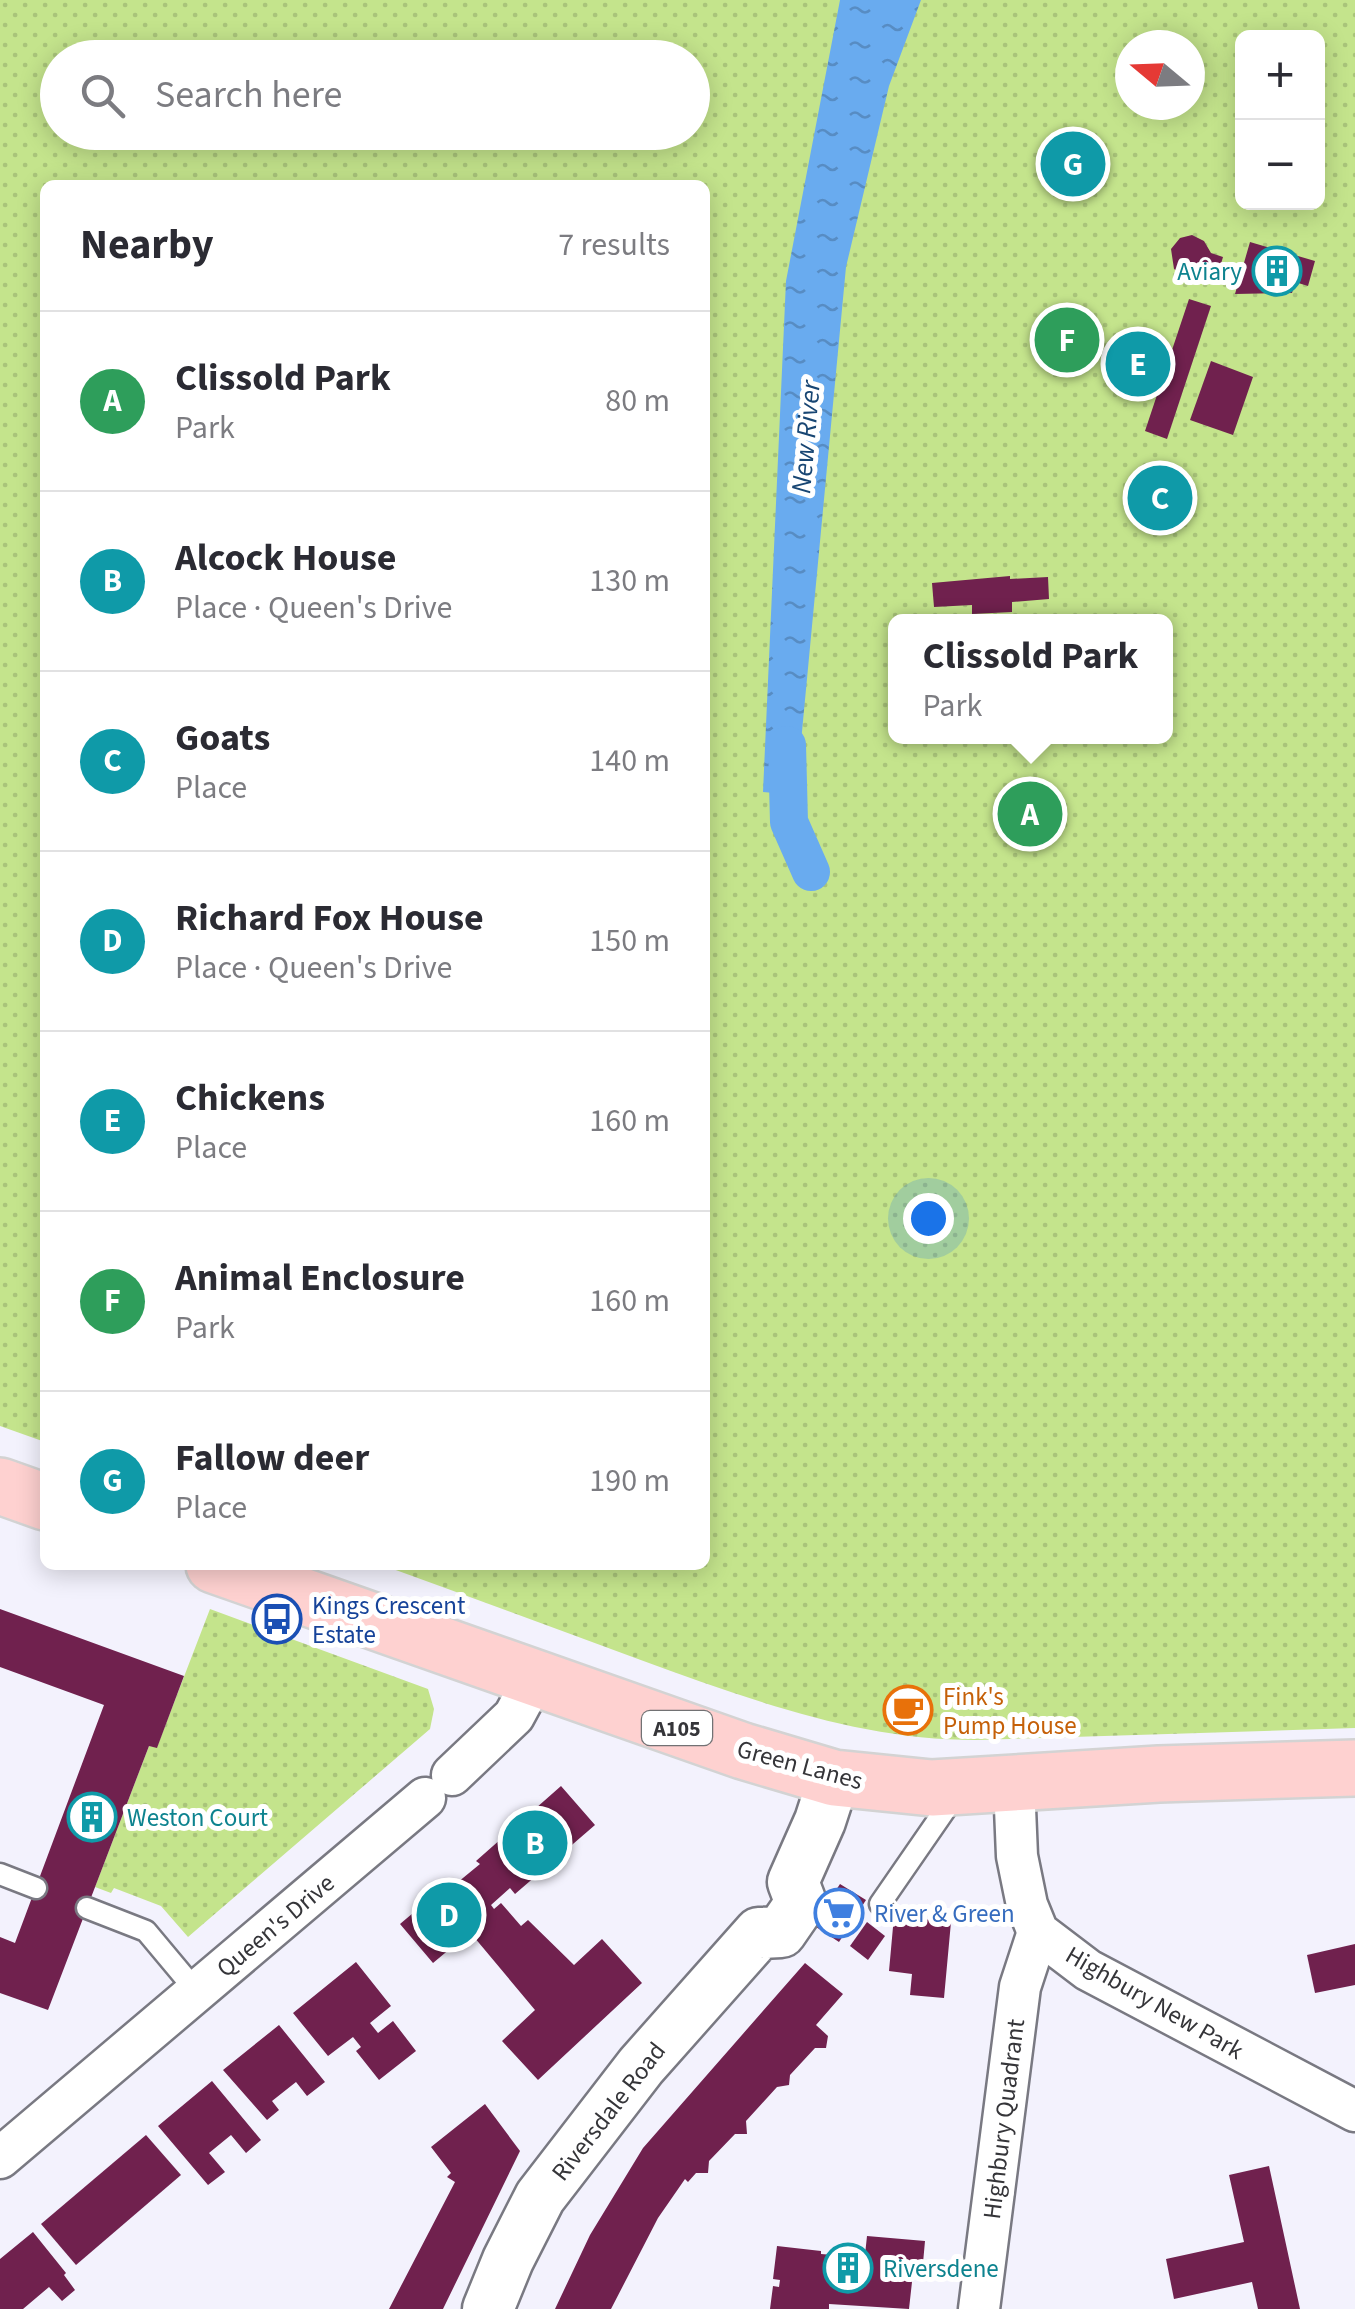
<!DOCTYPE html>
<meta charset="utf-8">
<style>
:root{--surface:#fff;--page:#f2f2f3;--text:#2b2b33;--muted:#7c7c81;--line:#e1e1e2;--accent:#7c3aed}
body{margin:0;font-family:"Source Sans 3",sans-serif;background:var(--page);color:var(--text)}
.controls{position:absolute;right:30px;top:30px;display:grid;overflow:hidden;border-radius:15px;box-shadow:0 5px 25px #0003}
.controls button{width:90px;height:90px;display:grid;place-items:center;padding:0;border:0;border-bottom:2px solid var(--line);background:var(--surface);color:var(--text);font:50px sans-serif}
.compass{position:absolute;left:1115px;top:30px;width:90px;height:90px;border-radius:50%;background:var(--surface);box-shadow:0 5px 25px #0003;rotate:289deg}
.you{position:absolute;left:928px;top:1218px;width:35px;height:35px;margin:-25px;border:8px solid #fff;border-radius:50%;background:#1a73e8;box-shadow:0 0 0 15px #1a73e833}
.badge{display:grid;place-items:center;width:65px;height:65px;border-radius:50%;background:var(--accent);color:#fff;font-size:32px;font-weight:700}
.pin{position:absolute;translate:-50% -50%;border:5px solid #fff;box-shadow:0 2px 10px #0006}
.popup{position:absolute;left:888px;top:614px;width:285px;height:130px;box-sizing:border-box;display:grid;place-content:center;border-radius:15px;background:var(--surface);filter:drop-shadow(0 2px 8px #0005);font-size:32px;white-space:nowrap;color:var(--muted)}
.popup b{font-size:38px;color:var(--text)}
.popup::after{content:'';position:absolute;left:50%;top:100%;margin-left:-20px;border:20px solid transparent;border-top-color:var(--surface)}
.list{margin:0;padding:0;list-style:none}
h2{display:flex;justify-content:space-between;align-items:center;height:130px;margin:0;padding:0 40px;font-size:42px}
h2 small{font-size:32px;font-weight:400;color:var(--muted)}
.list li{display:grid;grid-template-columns:65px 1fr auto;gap:30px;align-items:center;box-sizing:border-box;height:180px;padding:0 40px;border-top:2px solid var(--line)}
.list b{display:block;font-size:38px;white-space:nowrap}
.list p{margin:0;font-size:32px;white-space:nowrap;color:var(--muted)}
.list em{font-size:32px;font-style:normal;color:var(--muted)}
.icon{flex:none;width:55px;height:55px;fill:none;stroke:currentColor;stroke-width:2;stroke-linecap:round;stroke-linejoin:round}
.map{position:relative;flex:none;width:1355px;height:2309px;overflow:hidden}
.search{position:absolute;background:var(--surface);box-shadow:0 5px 25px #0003;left:40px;top:40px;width:670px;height:110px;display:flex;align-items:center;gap:25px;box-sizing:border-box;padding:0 35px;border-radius:55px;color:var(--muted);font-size:38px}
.panel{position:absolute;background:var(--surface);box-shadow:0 5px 25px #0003;left:40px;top:180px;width:670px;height:1390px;border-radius:15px}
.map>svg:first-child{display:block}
.green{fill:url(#green-dots);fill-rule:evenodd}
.water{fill:url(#water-ripples)}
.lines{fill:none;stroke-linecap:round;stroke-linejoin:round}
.canal{stroke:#69abef;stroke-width:38}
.building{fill:#70214e}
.service-casing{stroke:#797982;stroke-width:25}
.minor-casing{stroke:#797982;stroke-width:45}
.tertiary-casing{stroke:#797982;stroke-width:55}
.primary-casing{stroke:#d3d3d3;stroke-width:60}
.service{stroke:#fff;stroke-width:20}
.minor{stroke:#fff;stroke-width:40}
.tertiary{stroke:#fff;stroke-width:50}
.primary{stroke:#fed1d0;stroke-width:55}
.labels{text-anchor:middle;stroke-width:10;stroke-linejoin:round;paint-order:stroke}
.shield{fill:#fff;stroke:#727274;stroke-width:2.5}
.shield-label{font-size:22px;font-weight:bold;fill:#353539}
.culture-label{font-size:25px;fill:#0d838f;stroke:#fff;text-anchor:start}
.transit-label{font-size:25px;fill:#164399;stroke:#fff;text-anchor:start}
.food-label{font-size:25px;fill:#c56008;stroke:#fff;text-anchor:start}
.street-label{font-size:25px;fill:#353539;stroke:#fff}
.shop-label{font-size:25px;fill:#366cbe;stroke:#fff;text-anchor:start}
.water-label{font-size:28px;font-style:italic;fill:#184673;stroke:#fff}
</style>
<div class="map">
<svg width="1355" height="2309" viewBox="0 0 1355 2309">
<defs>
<pattern id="green-dots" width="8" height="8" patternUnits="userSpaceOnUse" patternTransform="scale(2.5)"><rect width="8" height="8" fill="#c4e48c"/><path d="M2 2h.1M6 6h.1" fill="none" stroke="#a9c47a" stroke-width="1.8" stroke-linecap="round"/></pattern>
<pattern id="water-ripples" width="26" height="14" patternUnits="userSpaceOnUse" patternTransform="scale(2.5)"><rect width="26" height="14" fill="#69abef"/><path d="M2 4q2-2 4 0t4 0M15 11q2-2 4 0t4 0" fill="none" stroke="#578cc3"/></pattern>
</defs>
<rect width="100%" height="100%" fill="#f3f2fd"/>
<g class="green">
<path d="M0,0H1355V1728L976,1740C857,1740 748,1699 638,1659C553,1627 467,1596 382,1565H705V185H45V1442L0,1426ZM1242,38H1318V202H1242ZM1130,45H1190V105H1130ZM58,58H692V132H58ZM895,622H1165V736H895Z"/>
<path d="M210,1609L428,1689L434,1709L430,1729L188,1937L161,1906L114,1888L111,1893L95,1887L149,1746L157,1747Z"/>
</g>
<path class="water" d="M840,0H921L889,86L846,267L796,795L763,792L786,281Z"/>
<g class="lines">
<path class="canal" d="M787,745L789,822L811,872"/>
</g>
<g class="building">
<path d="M1192,235L1204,241L1211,253L1223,257L1218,274L1204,272L1185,276L1174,269L1171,249L1180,238Z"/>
<path d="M1250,242L1315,261L1308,286L1295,282L1292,293L1235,294Z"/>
<path d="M1189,299L1211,306L1167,439L1145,431Z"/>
<path d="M1211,361L1253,377L1233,435L1190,420Z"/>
<path d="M1010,576V579L1048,577L1049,599L1012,602V612L972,614V605L934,607L932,583Z"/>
<path d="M0,1609L184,1676L157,1748L149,1746L48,2010L0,1993V1937L15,1943L104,1705L0,1667Z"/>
<path d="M918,1694L922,1723L897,1726L894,1697Z"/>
<path d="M561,1786L595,1825L515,1894L510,1888L491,1905L494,1909L501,1903L521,1926L528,1920L574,1965L602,1939L642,1983L538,2080L502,2041L535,2010L469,1931L474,1926L470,1921L451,1937L457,1943L433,1963L400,1924L432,1897L435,1901L480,1864L476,1861Z"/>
<path d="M840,1884L866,1900L839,1942L813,1925Z"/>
<path d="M894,1916L951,1922L944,1998L910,1995L912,1974L889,1971Z"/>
<path d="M867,1922L885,1936L868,1960L850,1946Z"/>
<path d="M1355,1944V1985L1315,1993L1307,1955Z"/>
<path d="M356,1962L391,2006L370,2023L378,2033L393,2021L416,2051L379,2080L356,2051L361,2047L353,2037L328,2056L293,2013Z"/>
<path d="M805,1963L843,1994L816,2025L828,2036L826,2048H815L790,2075L789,2085L777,2087L746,2121L747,2134H735L709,2161L708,2173H696L688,2182L685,2179L658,2218L611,2309H555L590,2235L643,2148Z"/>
<path d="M279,2025L325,2082L307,2096L296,2082L272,2101L279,2110L267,2120L223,2070Z"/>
<path d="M212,2081L261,2140L246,2153L231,2135L209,2153L225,2172L208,2185L158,2126Z"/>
<path d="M485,2104L520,2151L443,2309H389L455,2182L447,2177L451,2173L431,2147Z"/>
<path d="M146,2135L181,2175L76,2265L41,2224Z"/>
<path d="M1269,2166L1300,2309H1258L1252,2282L1174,2299L1166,2259L1244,2242L1229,2175Z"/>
<path d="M33,2232L66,2273L64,2275L75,2290L62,2301L49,2287L23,2309H0V2259Z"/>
<path d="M867,2236L925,2241L922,2274L913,2273L909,2309L829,2304V2309H770L773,2286L779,2287L780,2280L773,2279L777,2246L821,2251V2254L846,2256V2262L864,2264Z"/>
</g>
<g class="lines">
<g class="service-casing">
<g id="service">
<path d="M0,1874L36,1888"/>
<path d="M880,1904L956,1794"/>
<path d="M87,1908L146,1931L197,1992"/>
</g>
</g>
<g class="minor-casing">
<g id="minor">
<path d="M452,1775L514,1716L534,1679"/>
<path d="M1014,1784L1017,1856L1027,1905L1038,1932L1088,1970L1355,2111"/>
<path d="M0,2158L425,1798"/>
<path d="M979,2309L1020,1987L1038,1932"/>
</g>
</g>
<g class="tertiary-casing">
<path id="tertiary" d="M488,2309L508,2260L540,2197L641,2066L759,1933L781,1932L801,1903L793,1882L820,1821L834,1778"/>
</g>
<g class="primary-casing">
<g id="primary">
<path d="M0,1486L45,1502"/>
<path d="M214,1565L743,1751L834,1778L932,1788L1159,1774L1355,1768"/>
</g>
</g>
<use href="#service" class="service"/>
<use href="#minor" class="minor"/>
<use href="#tertiary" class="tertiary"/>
<use href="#primary" class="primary"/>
</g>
<defs>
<g id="building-ring" transform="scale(2.5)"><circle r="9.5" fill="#fff" stroke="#0f9aa8" stroke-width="1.5"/><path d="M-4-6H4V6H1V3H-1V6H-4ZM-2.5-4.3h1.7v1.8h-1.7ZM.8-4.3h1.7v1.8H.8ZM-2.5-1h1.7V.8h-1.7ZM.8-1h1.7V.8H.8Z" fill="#0f9aa8"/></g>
<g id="bus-ring" transform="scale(2.5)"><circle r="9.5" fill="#fff" stroke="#1a4fb4" stroke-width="1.5"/><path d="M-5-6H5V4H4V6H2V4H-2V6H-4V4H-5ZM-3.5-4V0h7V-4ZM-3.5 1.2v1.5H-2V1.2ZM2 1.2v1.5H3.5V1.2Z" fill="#1a4fb4"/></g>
<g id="cafe-ring" transform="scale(2.5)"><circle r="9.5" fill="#fff" stroke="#e8710a" stroke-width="1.5"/><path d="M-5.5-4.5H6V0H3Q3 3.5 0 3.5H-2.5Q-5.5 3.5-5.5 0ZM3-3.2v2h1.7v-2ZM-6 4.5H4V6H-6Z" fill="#e8710a"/></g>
<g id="supermarket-ring" transform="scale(2.5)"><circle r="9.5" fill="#fff" stroke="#3f7fe0" stroke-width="1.5"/><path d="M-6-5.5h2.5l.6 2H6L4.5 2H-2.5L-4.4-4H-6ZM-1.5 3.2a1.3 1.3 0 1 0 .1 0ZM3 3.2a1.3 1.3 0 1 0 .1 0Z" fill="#3f7fe0"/></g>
</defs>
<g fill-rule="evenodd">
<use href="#building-ring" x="1277" y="271"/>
<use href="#bus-ring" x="277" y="1619"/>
<use href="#cafe-ring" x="908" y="1710"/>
<use href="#building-ring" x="92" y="1817"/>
<use href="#supermarket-ring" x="839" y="1913"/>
<use href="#building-ring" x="848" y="2268"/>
</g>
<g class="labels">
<rect class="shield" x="642" y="1711" width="70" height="34" rx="8"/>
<g class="shield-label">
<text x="677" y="1736">A105</text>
</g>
<g class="culture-label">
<text x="1242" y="280" text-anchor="end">Aviary</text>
<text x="127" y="1826">Weston Court</text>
<text x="883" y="2277">Riversdene</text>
</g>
<g class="transit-label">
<text x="312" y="1614">Kings Crescent<tspan x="312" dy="29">Estate</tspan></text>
</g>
<g class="food-label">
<text x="943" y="1705">Fink's<tspan x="943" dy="29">Pump House</tspan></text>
</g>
<g class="street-label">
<text transform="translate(800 1764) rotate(15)" y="9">Green Lanes</text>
<text transform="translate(275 1925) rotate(-40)" y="9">Queen's Drive</text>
<text transform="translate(1155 2002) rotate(30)" y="9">Highbury New Park</text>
<text transform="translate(608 2111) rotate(-52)" y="9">Riversdale Road</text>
<text transform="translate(1003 2119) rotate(-83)" y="9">Highbury Quadrant</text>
</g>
<g class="shop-label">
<text x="874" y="1922">River &amp; Green</text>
</g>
<g class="water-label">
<text transform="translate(805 437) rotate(-85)" y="10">New River</text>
</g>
</g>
</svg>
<div class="controls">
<button>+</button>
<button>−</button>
</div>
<svg class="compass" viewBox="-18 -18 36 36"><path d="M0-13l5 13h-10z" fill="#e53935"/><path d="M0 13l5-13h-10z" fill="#7c7c81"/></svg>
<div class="you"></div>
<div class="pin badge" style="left:1030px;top:814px;background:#2e9e5b">A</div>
<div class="popup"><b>Clissold Park</b>Park</div>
<div class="pin badge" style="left:535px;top:1843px;background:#0f9aa8">B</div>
<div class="pin badge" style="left:1160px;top:498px;background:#0f9aa8">C</div>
<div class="pin badge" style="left:449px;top:1915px;background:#0f9aa8">D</div>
<div class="pin badge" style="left:1138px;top:364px;background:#0f9aa8">E</div>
<div class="pin badge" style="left:1067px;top:340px;background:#2e9e5b">F</div>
<div class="pin badge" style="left:1073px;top:164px;background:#0f9aa8">G</div>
<div class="search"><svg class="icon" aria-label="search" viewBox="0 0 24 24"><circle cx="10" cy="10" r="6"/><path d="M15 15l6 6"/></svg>Search here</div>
<section class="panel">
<h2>Nearby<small>7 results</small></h2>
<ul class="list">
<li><span class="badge" style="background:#2e9e5b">A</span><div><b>Clissold Park</b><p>Park</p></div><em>80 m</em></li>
<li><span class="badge" style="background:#0f9aa8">B</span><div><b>Alcock House</b><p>Place · Queen's Drive</p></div><em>130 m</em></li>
<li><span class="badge" style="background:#0f9aa8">C</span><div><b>Goats</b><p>Place</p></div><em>140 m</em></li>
<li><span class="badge" style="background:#0f9aa8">D</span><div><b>Richard Fox House</b><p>Place · Queen's Drive</p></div><em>150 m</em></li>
<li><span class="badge" style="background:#0f9aa8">E</span><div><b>Chickens</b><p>Place</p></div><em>160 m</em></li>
<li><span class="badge" style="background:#2e9e5b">F</span><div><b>Animal Enclosure</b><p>Park</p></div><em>160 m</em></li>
<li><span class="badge" style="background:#0f9aa8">G</span><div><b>Fallow deer</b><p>Place</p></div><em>190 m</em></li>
</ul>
</section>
</div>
